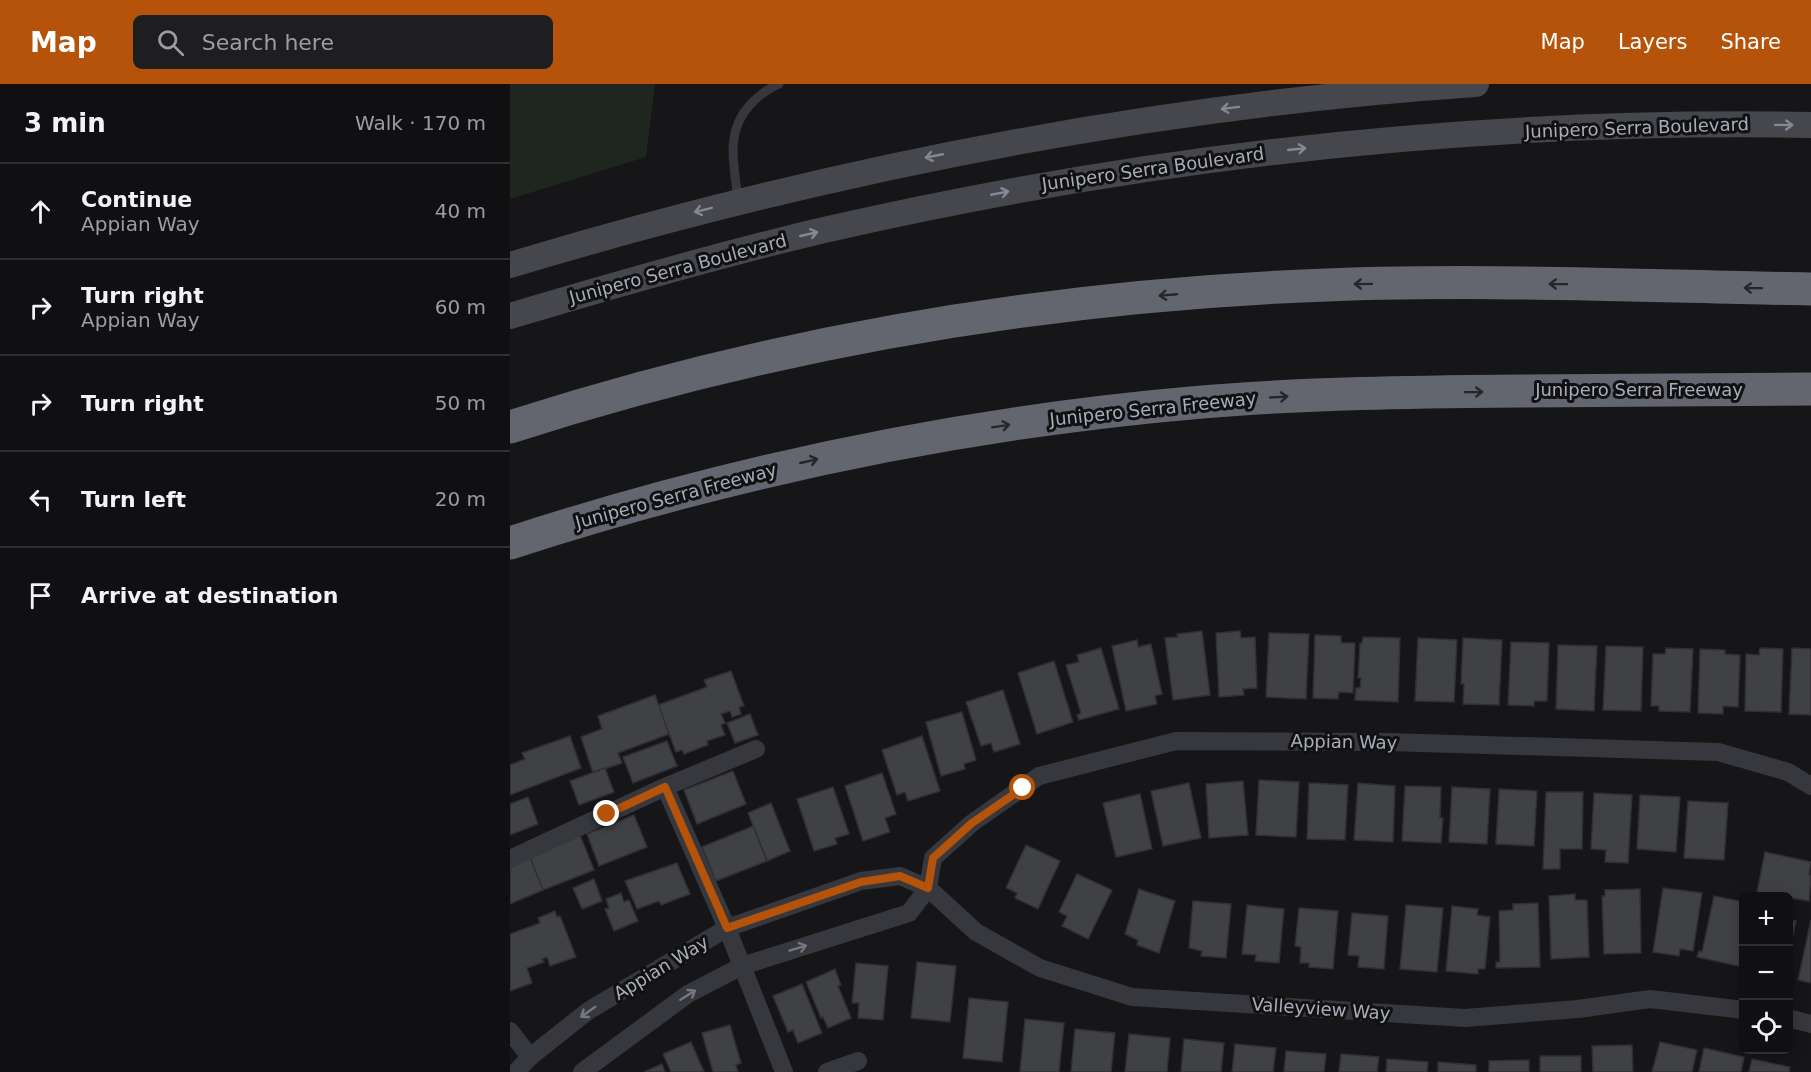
<!DOCTYPE html>
<meta charset="utf-8">
<style>
:root{--surface:#101012;--page:#1e1e20;--text:#f1f3f6;--muted:#9c9d9f;--line:#303032;--accent:#b45309}
body{margin:0;font-family:"DejaVu Sans",sans-serif;background:var(--page);color:var(--text)}
.controls{position:absolute;right:18px;bottom:18px;display:grid;overflow:hidden;border-radius:9px;box-shadow:0 3px 15px #0003}
.controls button{width:54px;height:54px;display:grid;place-items:center;padding:0;border:0;border-bottom:2px solid var(--line);background:var(--surface);color:var(--text);font:30px sans-serif}
.stop{position:absolute;width:18px;height:18px;margin:-14px;border:4px solid #b45309;border-radius:50%;background:#fff}
.stop.end{background:#b45309;border-color:#fff;box-shadow:0 2px 6px #0008}
.list{margin:0;padding:0;list-style:none}
h2{display:flex;justify-content:space-between;align-items:center;height:78px;margin:0;padding:0 24px;font-size:26px}
h2 small{font-size:20px;font-weight:400;color:var(--muted)}
.list li{display:grid;grid-template-columns:39px 1fr auto;gap:18px;align-items:center;box-sizing:border-box;height:96px;padding:0 24px;border-top:2px solid var(--line)}
.list b{display:block;font-size:22px;white-space:nowrap}
.list p{margin:0;font-size:20px;white-space:nowrap;color:var(--muted)}
.list em{font-size:20px;font-style:normal;color:var(--muted)}
.icon{flex:none;width:33px;height:33px;fill:none;stroke:currentColor;stroke-width:2;stroke-linecap:round;stroke-linejoin:round}
.map{position:relative;flex:none;width:1301px;height:988px;overflow:hidden}
header{display:flex;align-items:center;gap:36px;box-sizing:border-box;height:84px;padding:0 30px;background:var(--accent);color:#fff}
header strong{font-size:28px}
nav{display:flex;gap:33px;margin-inline-start:auto;font-size:21px}
.search{width:420px;height:54px;background:var(--page);display:flex;align-items:center;gap:15px;box-sizing:border-box;padding:0 21px;border-radius:9px;color:var(--muted);font-size:22px}
main{display:flex}
aside{flex:1;background:var(--surface)}
.map>svg:first-child{display:block}
.green{fill:#1e261f}
.building{fill:#404145;stroke:#303034;stroke-width:1.5}
.lines{fill:none;stroke-linecap:round;stroke-linejoin:round}
.service{stroke:#37383d;stroke-width:9}
.minor{stroke:#37383d;stroke-width:18}
.secondary{stroke:#45474d;stroke-width:26}
.motorway{stroke:#63666e;stroke-width:33}
.oneway{stroke:#858993}
.oneway2{stroke:#26262a}
.oneway3{stroke:#757881}
.route{stroke:#b45309;stroke-width:8}
.labels{text-anchor:middle;stroke-width:6;stroke-linejoin:round;paint-order:stroke}
.street-label{font-size:18px;fill:#a8adb8;stroke:#111113}
</style>
<header>
<strong>Map</strong>
<div class="search"><svg class="icon" aria-label="search" viewBox="0 0 24 24"><circle cx="10" cy="10" r="6"/><path d="M15 15l6 6"/></svg>Search here</div>
<nav><a>Map</a><a>Layers</a><a>Share</a></nav>
</header>
<main>
<aside>
<h2>3 min<small>Walk · 170 m</small></h2>
<ul class="list">
<li><svg class="icon" aria-label="ahead" viewBox="0 0 24 24"><path d="M12 20V5M6 11l6-6 6 6"/></svg><div><b>Continue</b><p>Appian Way</p></div><em>40 m</em></li>
<li><svg class="icon" aria-label="right" viewBox="0 0 24 24"><path d="M7 20v-9h11M14 6l5 5-5 5"/></svg><div><b>Turn right</b><p>Appian Way</p></div><em>60 m</em></li>
<li><svg class="icon" aria-label="right" viewBox="0 0 24 24"><path d="M7 20v-9h11M14 6l5 5-5 5"/></svg><div><b>Turn right</b></div><em>50 m</em></li>
<li><svg class="icon" aria-label="left" viewBox="0 0 24 24"><path d="M17 20v-9H6M10 6l-5 5 5 5"/></svg><div><b>Turn left</b></div><em>20 m</em></li>
<li><svg class="icon" aria-label="arrive" viewBox="0 0 24 24"><path d="M6 21V4h12l-3 4 3 4H6"/></svg><div><b>Arrive at destination</b></div></li>
</ul>
</aside>
<div class="map">
<svg width="1301" height="988" viewBox="0 0 1301 988">
<rect width="100%" height="100%" fill="#161618"/>
<path class="green" d="M0,0H145L136,73L0,115Z"/>
<g class="building">
<path d="M692,547L700,611L663,616L655,554L668,553L667,550Z"/>
<path d="M730,547L731,554L745,553L747,604L733,605L734,611L709,613L706,549Z"/>
<path d="M759,549L799,550L796,615L756,613Z"/>
<path d="M805,551L831,552V559H845L843,609L829,608L828,615L803,614Z"/>
<path d="M853,553L890,554L888,618L845,616L846,604H850L851,594H848L850,559H852Z"/>
<path d="M908,554L947,556L944,618L905,617Z"/>
<path d="M953,554L992,556L989,621L953,620L954,600H951Z"/>
<path d="M627,556L628,563L641,560L652,610L645,612L647,620L616,627L602,562Z"/>
<path d="M1001,558L1039,559L1037,617H1024V622L998,621Z"/>
<path d="M1048,561L1087,562L1084,627L1046,625Z"/>
<path d="M1096,562L1133,563L1131,627L1093,626Z"/>
<path d="M591,564L609,625L569,636L567,631L571,629L556,581L569,578L567,571Z"/>
<path d="M1156,564L1183,565L1180,628L1149,627V622H1141L1143,570H1155Z"/>
<path d="M1250,564L1273,565L1271,628L1235,627L1236,570L1249,571Z"/>
<path d="M1282,564L1301,565V631L1279,630Z"/>
<path d="M1190,565L1215,566V570L1230,571L1228,623L1213,622V630L1188,629Z"/>
<path d="M544,577L563,638L527,650L508,589Z"/>
<path d="M221,587L234,622L229,623L231,630L222,633L220,627L211,630L215,639L211,641L215,651L197,657L198,661L174,670L172,666L166,668L148,621L197,603L194,596Z"/>
<path d="M493,606L510,660L484,668L481,659L471,662L456,618Z"/>
<path d="M145,611L159,650L108,669L112,679L83,689L71,653L92,645L88,632Z"/>
<path d="M452,628L466,676L454,680L455,685L431,692L416,638Z"/>
<path d="M240,630L248,651L225,659L217,639Z"/>
<path d="M60,652L71,684L0,711V681L15,675L12,669Z"/>
<path d="M412,652L430,707L398,717L395,708L387,711L372,666Z"/>
<path d="M157,657L167,682L123,699L113,673Z"/>
<path d="M95,684L104,708L69,721L60,697Z"/>
<path d="M223,687L236,720L187,740L174,706Z"/>
<path d="M372,689L386,730L375,734L380,748L353,757L335,702Z"/>
<path d="M749,696L789,698L786,753L746,751Z"/>
<path d="M733,697L738,751L699,754L696,700Z"/>
<path d="M679,699L691,754L653,762L641,707Z"/>
<path d="M799,699L838,701L835,756L797,755Z"/>
<path d="M848,699L885,702L883,758L844,756Z"/>
<path d="M895,702L931,703L930,734H933L931,759L892,757Z"/>
<path d="M323,703L339,750L325,754L327,760L304,767L287,715Z"/>
<path d="M942,703L980,705L977,760L939,758Z"/>
<path d="M989,705L1027,707L1024,762L986,760Z"/>
<path d="M1036,708H1073L1072,765H1050V785H1033Z"/>
<path d="M1084,709L1122,711L1118,779L1095,778L1096,766L1081,765Z"/>
<path d="M630,710L642,765L606,773L593,719Z"/>
<path d="M1130,711L1170,713L1166,768L1127,765Z"/>
<path d="M18,713L28,740L0,751V720Z"/>
<path d="M1178,717L1218,719L1214,776L1174,774Z"/>
<path d="M261,719L280,767L257,777L238,729Z"/>
<path d="M124,731L137,763L89,782L77,750Z"/>
<path d="M243,742L257,777L206,797L192,763Z"/>
<path d="M70,751L84,786L33,806L19,771Z"/>
<path d="M516,761L550,777L528,825L505,814L507,809L496,804Z"/>
<path d="M1255,768L1301,778L1299,791H1301L1299,817L1247,808Z"/>
<path d="M19,771L33,806L0,820V779Z"/>
<path d="M167,779L180,810L151,821L149,817L127,825L115,797Z"/>
<path d="M567,790L602,806L578,855L552,842L557,832L549,828Z"/>
<path d="M84,795L92,817L72,825L63,804Z"/>
<path d="M1153,804L1192,809L1183,867L1170,865L1169,872L1143,868Z"/>
<path d="M629,805L665,817L649,869L627,861L628,856L615,850Z"/>
<path d="M1130,805L1131,869L1094,870L1092,812H1095V806Z"/>
<path d="M111,809L114,818L119,816L128,837L104,847L95,825L99,824L96,815Z"/>
<path d="M1065,810V816H1077L1079,873L1041,875L1039,812Z"/>
<path d="M1204,812L1234,818V859L1229,882L1187,873L1189,867L1192,868Z"/>
<path d="M683,817L721,820L716,874L691,872L692,867L679,864Z"/>
<path d="M1028,819L1030,883L986,884V878H990L989,827L1003,826V820Z"/>
<path d="M737,821L774,825L769,879L745,877L746,871L732,870Z"/>
<path d="M896,821L933,824L927,888L890,885Z"/>
<path d="M942,822L968,825L967,831L980,833L975,885H968V890L936,887Z"/>
<path d="M789,824L828,827L823,885L799,883V879H790L791,863L785,862Z"/>
<path d="M45,827L47,833L50,832L66,873L40,882L37,873L32,875L34,878L17,884L22,899L0,907V850L30,839L28,834Z"/>
<path d="M842,829L878,832L874,885L848,883L849,872L838,871Z"/>
<path d="M1278,836L1286,837L1278,872Z"/>
<path d="M1301,836V899L1288,896Z"/>
<path d="M407,878L446,882L440,938L401,934Z"/>
<path d="M346,879L378,882L373,936L348,934L349,919H342Z"/>
<path d="M325,885L331,901L328,902L341,934L318,944L313,933L311,934L296,898Z"/>
<path d="M292,900L312,949L288,959L283,946L278,948L263,912Z"/>
<path d="M459,914L498,918L492,978L453,974Z"/>
<path d="M515,935L554,939L549,988H510Z"/>
<path d="M220,941L231,979L226,981L228,988H203L192,949Z"/>
<path d="M565,945L605,949L601,988H561Z"/>
<path d="M619,950L660,954L657,988H615Z"/>
<path d="M674,955L714,959L711,988H671Z"/>
<path d="M181,958L194,988H161L153,970Z"/>
<path d="M1150,958L1187,966L1182,988H1142Z"/>
<path d="M725,960L766,964L763,988H722Z"/>
<path d="M1122,961L1123,988H1083L1082,962Z"/>
<path d="M1194,964L1234,973L1231,988H1189Z"/>
<path d="M776,967L816,970L814,988H774Z"/>
<path d="M831,970L869,973L867,988H829Z"/>
<rect x="1030" y="972" width="41" height="16"/>
<path d="M877,975L918,978L917,988H876Z"/>
<path d="M1242,975L1280,983L1279,988H1239Z"/>
<path d="M1019,976V988H979V977Z"/>
<path d="M928,978L966,981V988H928Z"/>
<path d="M152,980L155,988H134Z"/>
</g>
<g class="lines">
<path class="service" d="M228,117C225,83 214,50 239,22C247,13 257,5 269,0"/>
<g class="minor">
<path d="M155,703L217,844L274,988"/>
<path d="M0,775L155,703L246,665"/>
<path d="M1278,934L1301,940"/>
<path d="M0,947L20,973"/>
<path d="M6,988L20,973L78,927L217,844L351,797L390,792L418,804L466,848L530,884L622,913L955,934L1068,925L1140,915L1234,926"/>
<path d="M72,988L178,910L232,882L399,829L418,804L423,774L462,739L529,692L666,657L879,658L1208,668L1278,688L1301,702"/>
<path d="M317,988L348,977"/>
</g>
<g class="secondary">
<path d="M0,181C317,86 636,22 966,0"/>
<path d="M0,232C104,201 208,171 314,146C637,72 969,35 1301,41"/>
</g>
<g class="motorway">
<path d="M0,343C255,261 524,214 792,202C961,194 1131,202 1301,205"/>
<path d="M0,459C225,386 457,338 692,318C798,309 904,308 1010,307C1107,307 1204,306 1301,305"/>
</g>
</g>
<defs><path id="oneway-shaft" d="M-6 0H5M1.5-3L5.5 0L1.5 3" fill="none" stroke-width="1.6" stroke-linecap="round" stroke-linejoin="round" transform="scale(1.5)"/></defs>
<g class="oneway">
<use href="#oneway-shaft" transform="translate(720 24) rotate(173)"/>
<use href="#oneway-shaft" transform="translate(1274 41) rotate(1)"/>
<use href="#oneway-shaft" transform="translate(787 65) rotate(-6)"/>
<use href="#oneway-shaft" transform="translate(424 72) rotate(169)"/>
<use href="#oneway-shaft" transform="translate(490 109) rotate(-11)"/>
<use href="#oneway-shaft" transform="translate(193 126) rotate(166)"/>
<use href="#oneway-shaft" transform="translate(299 150) rotate(-13)"/>
</g>
<g class="oneway2">
<use href="#oneway-shaft" transform="translate(853 200) rotate(179)"/>
<use href="#oneway-shaft" transform="translate(1048 200) rotate(-179)"/>
<use href="#oneway-shaft" transform="translate(1243 204) rotate(-179)"/>
<use href="#oneway-shaft" transform="translate(658 211) rotate(175)"/>
<use href="#oneway-shaft" transform="translate(964 308) rotate(-1)"/>
<use href="#oneway-shaft" transform="translate(769 313) rotate(-3)"/>
<use href="#oneway-shaft" transform="translate(491 342) rotate(-9)"/>
<use href="#oneway-shaft" transform="translate(299 377) rotate(-13)"/>
</g>
<g class="oneway3">
<use href="#oneway-shaft" transform="translate(288 864) rotate(-17)"/>
<use href="#oneway-shaft" transform="translate(178 911) rotate(-32)"/>
<use href="#oneway-shaft" transform="translate(78 928) rotate(145)"/>
</g>
<g class="lines">
<path class="route" d="M97,730L155,703L217,844L351,798L390,792L418,804L423,774L462,739L513,704"/>
</g>
<g class="labels">
<g class="street-label">
<text transform="translate(1127 44) rotate(-2)" y="6">Junipero Serra Boulevard</text>
<text transform="translate(643 85) rotate(-8)" y="6">Junipero Serra Boulevard</text>
<text transform="translate(168 185) rotate(-15)" y="6">Junipero Serra Boulevard</text>
<text x="1129" y="312">Junipero Serra Freeway</text>
<text transform="translate(643 325) rotate(-6)" y="6">Junipero Serra Freeway</text>
<text transform="translate(166 412) rotate(-15)" y="6">Junipero Serra Freeway</text>
<text transform="translate(834 658) rotate(1)" y="6">Appian Way</text>
<text transform="translate(151 884) rotate(-31)" y="6">Appian Way</text>
<text transform="translate(811 925) rotate(4)" y="6">Valleyview Way</text>
</g>
</g>
</svg>
<div class="controls">
<button>+</button>
<button>−</button>
<button><svg class="icon" aria-label="locate" viewBox="0 0 24 24"><circle cx="12" cy="12" r="6"/><path d="M12 2v4M12 18v4M2 12h4M18 12h4"/></svg></button>
</div>
<div class="stop" style="left:513px;top:704px"></div>
<div class="stop end" style="left:97px;top:730px"></div>
</div>
</main>
